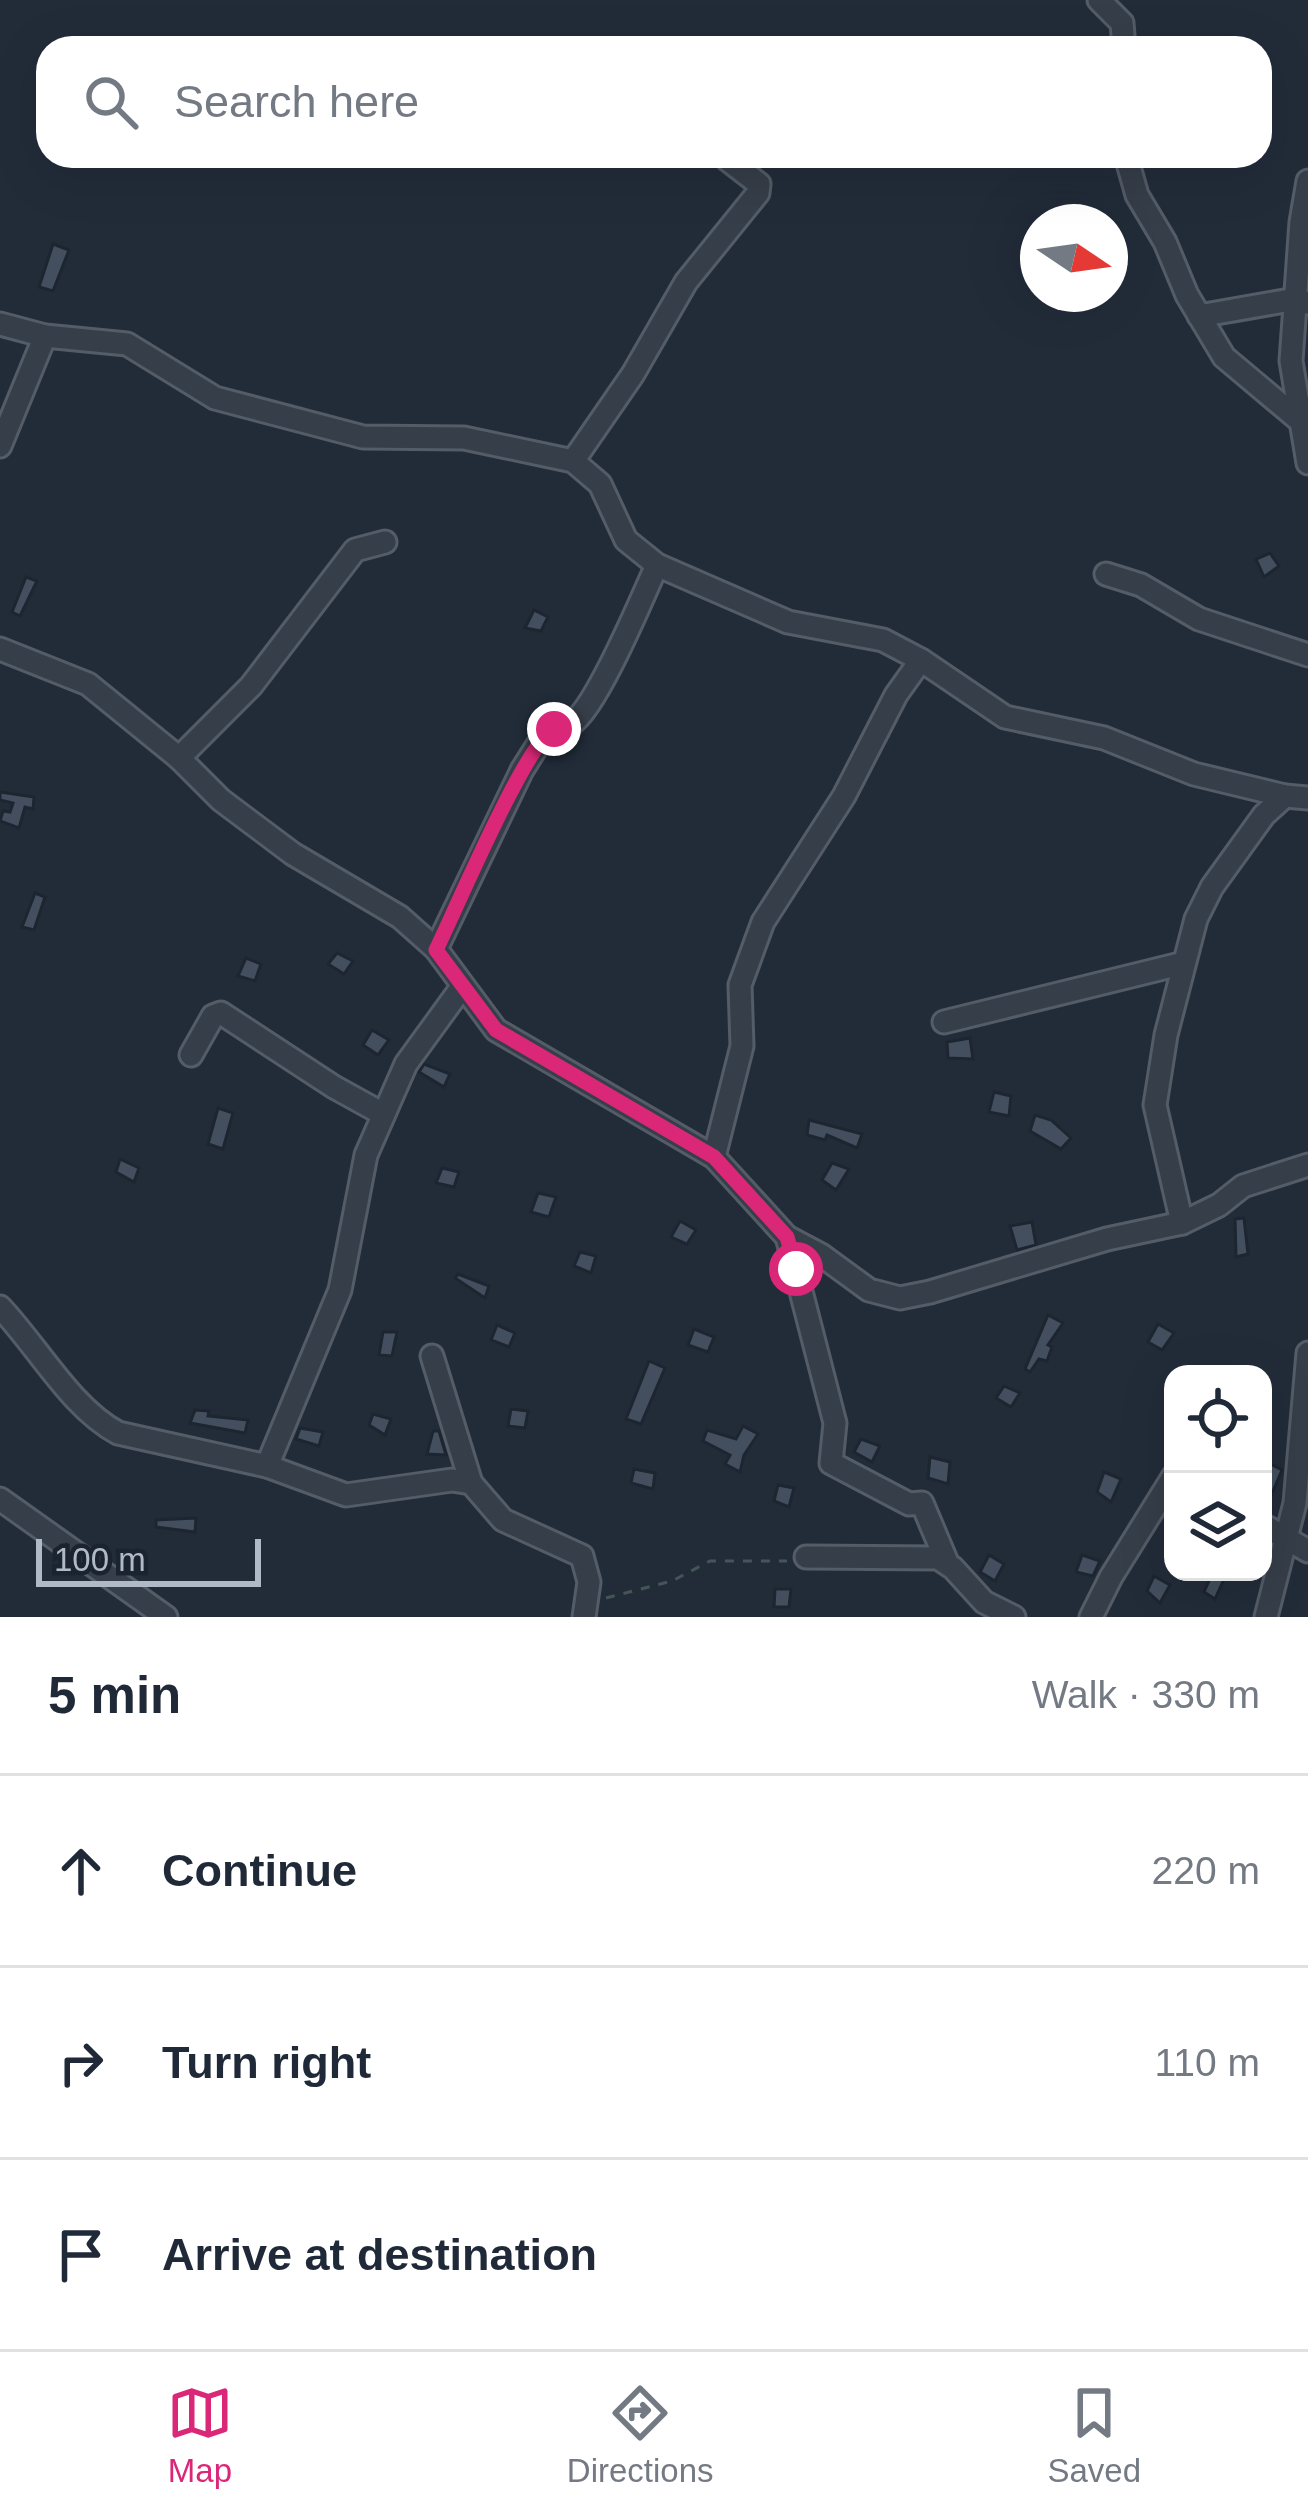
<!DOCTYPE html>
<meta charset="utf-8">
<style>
:root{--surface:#fff;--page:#f6f6f7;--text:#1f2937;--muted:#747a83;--line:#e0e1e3;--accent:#db2777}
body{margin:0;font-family:Arial,sans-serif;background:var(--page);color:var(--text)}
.controls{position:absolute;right:36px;bottom:36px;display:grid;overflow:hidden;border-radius:24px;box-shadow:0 12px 48px #0002}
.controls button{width:108px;height:108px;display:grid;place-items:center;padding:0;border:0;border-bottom:3px solid var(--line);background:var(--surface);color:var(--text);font:60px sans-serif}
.compass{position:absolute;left:1020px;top:204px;width:108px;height:108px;border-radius:50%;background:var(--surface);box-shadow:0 12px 48px #0002;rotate:103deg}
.scale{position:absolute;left:36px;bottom:30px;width:225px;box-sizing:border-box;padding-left:12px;border:6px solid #b0b9c6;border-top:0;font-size:33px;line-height:42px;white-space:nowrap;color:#b0b9c6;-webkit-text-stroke:9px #1b232e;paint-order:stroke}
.stop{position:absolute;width:36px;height:36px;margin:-27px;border:9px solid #db2777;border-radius:50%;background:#fff}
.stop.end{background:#db2777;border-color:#fff;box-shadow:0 3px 12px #0008}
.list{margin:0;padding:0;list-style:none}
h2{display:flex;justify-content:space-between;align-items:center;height:156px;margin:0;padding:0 48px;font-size:51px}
h2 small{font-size:39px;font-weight:400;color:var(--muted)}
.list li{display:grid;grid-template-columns:78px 1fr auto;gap:36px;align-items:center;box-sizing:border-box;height:192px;padding:0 48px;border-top:3px solid var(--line)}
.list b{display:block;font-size:45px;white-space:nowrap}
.list em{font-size:39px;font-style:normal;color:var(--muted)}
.icon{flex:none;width:66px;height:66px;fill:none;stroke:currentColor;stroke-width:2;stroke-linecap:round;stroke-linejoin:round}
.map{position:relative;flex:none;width:1308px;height:1617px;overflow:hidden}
.search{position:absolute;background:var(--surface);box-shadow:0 12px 48px #0002;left:36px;right:36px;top:36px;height:132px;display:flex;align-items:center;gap:30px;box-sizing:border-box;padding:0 42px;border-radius:36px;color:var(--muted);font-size:45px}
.sheet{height:732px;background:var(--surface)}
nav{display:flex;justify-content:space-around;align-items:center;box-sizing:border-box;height:168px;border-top:3px solid var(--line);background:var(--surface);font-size:33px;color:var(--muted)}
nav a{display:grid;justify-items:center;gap:6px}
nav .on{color:var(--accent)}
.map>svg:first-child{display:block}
.building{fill:#434f5e;stroke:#1d2530;stroke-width:3}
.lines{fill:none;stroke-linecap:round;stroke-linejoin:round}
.minor-casing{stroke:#535c67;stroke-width:27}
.path{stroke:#425557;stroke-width:3;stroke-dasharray:9 9;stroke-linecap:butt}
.minor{stroke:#363e49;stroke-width:21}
.route{stroke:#db2777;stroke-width:15}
</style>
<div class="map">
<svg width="1308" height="1617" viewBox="0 0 1308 1617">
<rect width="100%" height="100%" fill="#222c39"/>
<g class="building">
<path d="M53,244L69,250L53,291L39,287Z"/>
<path d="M1270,553L1279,566L1264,577L1256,559Z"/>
<path d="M26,577L37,581L20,616L12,612Z"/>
<path d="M534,610L548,617L541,631L525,628Z"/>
<path d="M0,792L34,797L33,809L25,807L19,828L0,821L3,811L10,812L13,803L0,800Z"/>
<path d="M35,893L45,897L34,930L22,927Z"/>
<path d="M337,953L353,961L344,974L328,964Z"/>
<path d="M246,958L261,964L255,981L238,976Z"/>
<path d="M372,1030L389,1040L378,1055L363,1045Z"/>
<path d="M970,1038L973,1059L948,1058L947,1042Z"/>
<path d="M424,1064L450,1074L444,1087L419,1072Z"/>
<path d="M994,1092L1011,1096L1009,1116L989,1112Z"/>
<path d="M218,1108L233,1113L223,1149L208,1144Z"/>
<path d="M1035,1115L1051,1120L1071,1138L1061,1149L1030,1131Z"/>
<path d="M809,1120L862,1134L857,1148L827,1135L825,1140L807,1135Z"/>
<path d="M120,1159L139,1168L134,1182L116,1172Z"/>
<path d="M832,1163L849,1169L836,1190L822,1180Z"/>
<path d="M442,1168L459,1172L454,1187L436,1183Z"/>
<path d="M538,1193L556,1197L549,1217L531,1212Z"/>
<path d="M1244,1218L1248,1254L1236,1257L1235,1219Z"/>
<path d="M680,1221L696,1230L687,1244L671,1237Z"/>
<path d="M1032,1222L1036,1245L1017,1250L1010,1226Z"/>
<path d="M580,1252L596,1256L591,1273L574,1266Z"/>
<path d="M458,1274L489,1286L485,1298L455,1278Z"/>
<path d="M1048,1315L1063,1323L1048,1345L1052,1347L1047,1361L1039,1359L1030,1372L1025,1369Z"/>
<path d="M1158,1324L1174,1333L1162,1350L1148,1342Z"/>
<path d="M497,1325L515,1333L509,1347L491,1340Z"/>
<path d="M694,1329L714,1337L708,1352L688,1345Z"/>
<path d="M383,1332H397L392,1356L379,1355Z"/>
<path d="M649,1361L665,1368L641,1424L626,1419Z"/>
<path d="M1004,1386L1020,1393L1011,1407L996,1398Z"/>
<path d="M511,1409L528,1411L525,1428L508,1426Z"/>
<path d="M195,1410L209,1411L208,1416L248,1420L245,1433L190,1423Z"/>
<path d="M373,1414L391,1419L385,1435L369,1425Z"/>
<path d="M743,1426L758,1434L744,1455L740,1472L725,1464L730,1455L703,1441L707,1430L736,1439Z"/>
<path d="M300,1428L323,1432L319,1446L296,1439Z"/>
<path d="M433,1431H439L446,1455L427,1454Z"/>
<path d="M861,1439L880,1446L872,1462L854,1452Z"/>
<path d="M930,1457L950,1462L948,1484L928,1478Z"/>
<path d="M1267,1462L1282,1470L1271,1496L1263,1490Z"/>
<path d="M634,1469L655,1473L653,1489L631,1483Z"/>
<path d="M1104,1472L1121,1479L1111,1502L1097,1492Z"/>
<path d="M778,1485L794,1488L789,1507L774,1501Z"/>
<path d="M196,1518L195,1532L156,1527V1520Z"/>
<path d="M989,1555L1004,1564L995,1581L980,1572Z"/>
<path d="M1082,1555L1100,1561L1093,1576L1076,1572Z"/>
<path d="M1213,1572L1225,1577L1215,1599L1204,1592Z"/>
<path d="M1154,1576L1170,1585L1160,1603L1147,1591Z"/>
<path d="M775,1589H791L789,1607H774Z"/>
</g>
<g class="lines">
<g class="minor-casing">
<g id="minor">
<path d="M1099,0L1122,23L1124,48"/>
<path d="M1126,156L1137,195L1165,242L1187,295L1224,357L1299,420"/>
<path d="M1308,181L1301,222L1291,361L1308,463"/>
<path d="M1199,316L1296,299L1307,303"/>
<path d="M0,324L45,336L127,344L215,398L363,437L464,438L573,461L600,484L626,540L657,565L788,622L883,640L921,660L1005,717L1104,738L1194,774L1285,796L1308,798"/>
<path d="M0,446L45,336"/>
<path d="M573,461L633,374L686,282L758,193L759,184L728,160"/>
<path d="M1106,574L1141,585L1199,619L1308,655"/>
<path d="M0,649L88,684L179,758L221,800L293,854L400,917L436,949L496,1030L714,1157L787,1237L821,1255L869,1290L900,1298L930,1292L1107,1239L1182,1223L1219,1205L1243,1186L1308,1165"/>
<path d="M179,758L251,686L355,550L385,542"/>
<path d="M436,949L522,770L546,732C554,729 565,728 572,723C597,707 643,596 657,565"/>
<path d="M944,1022L1184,963"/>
<path d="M191,1055L213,1016L221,1013L334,1087L383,1114"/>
<path d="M714,1157L742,1046L740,985L763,922L844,796L896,695L921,660"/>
<path d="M1182,1223L1155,1105L1166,1035L1196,919L1212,887L1264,815L1285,796"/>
<path d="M787,1237L835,1423L831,1463L909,1504L922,1503L946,1560"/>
<path d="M0,1307C38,1347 71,1408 118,1433L267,1466L346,1495L452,1480L471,1483L503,1520L582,1556L589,1582L584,1617"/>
<path d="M432,1356L471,1483"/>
<path d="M267,1466L340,1290L366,1155L406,1064L462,987"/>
<path d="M0,1499L166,1617"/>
<path d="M1263,1525L1308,1551"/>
<path d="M806,1557L938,1558L953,1568L984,1602L1014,1617"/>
<path d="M1091,1617L1111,1577L1173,1477"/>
<path d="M1266,1617L1295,1503L1308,1353"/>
</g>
</g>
<path class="path" d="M606,1598L672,1581L710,1561H787"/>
<use href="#minor" class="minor"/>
</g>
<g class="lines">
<path class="route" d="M554,729C526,742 455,912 436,950L496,1030L714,1157L787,1237L796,1269"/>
</g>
</svg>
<div class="controls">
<button><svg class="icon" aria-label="locate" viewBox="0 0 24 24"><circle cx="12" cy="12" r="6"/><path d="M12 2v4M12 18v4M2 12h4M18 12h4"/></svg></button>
<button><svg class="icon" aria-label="layers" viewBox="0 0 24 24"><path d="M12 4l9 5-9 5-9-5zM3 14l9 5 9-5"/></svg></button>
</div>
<svg class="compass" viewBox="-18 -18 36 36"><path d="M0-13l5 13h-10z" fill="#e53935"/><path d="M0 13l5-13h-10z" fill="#747a83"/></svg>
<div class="scale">100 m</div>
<div class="stop" style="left:796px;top:1269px"></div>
<div class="stop end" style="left:554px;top:729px"></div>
<div class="search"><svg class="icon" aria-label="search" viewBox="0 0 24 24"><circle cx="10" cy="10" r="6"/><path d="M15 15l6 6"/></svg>Search here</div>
</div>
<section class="sheet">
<h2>5 min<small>Walk · 330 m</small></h2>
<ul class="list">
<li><svg class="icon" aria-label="ahead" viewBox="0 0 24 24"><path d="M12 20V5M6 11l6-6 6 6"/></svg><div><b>Continue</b></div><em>220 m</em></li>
<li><svg class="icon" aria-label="right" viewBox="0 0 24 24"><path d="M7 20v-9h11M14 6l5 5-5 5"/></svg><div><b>Turn right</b></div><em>110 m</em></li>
<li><svg class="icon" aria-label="arrive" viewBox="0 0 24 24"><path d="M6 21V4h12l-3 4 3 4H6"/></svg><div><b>Arrive at destination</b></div></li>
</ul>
</section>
<nav>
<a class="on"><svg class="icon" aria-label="map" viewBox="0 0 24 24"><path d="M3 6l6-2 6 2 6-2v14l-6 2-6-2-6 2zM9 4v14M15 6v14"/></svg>Map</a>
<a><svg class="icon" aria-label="directions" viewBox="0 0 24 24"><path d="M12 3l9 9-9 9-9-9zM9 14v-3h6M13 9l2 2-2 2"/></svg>Directions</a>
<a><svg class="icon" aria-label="saved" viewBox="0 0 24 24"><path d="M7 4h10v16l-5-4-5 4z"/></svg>Saved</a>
</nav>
